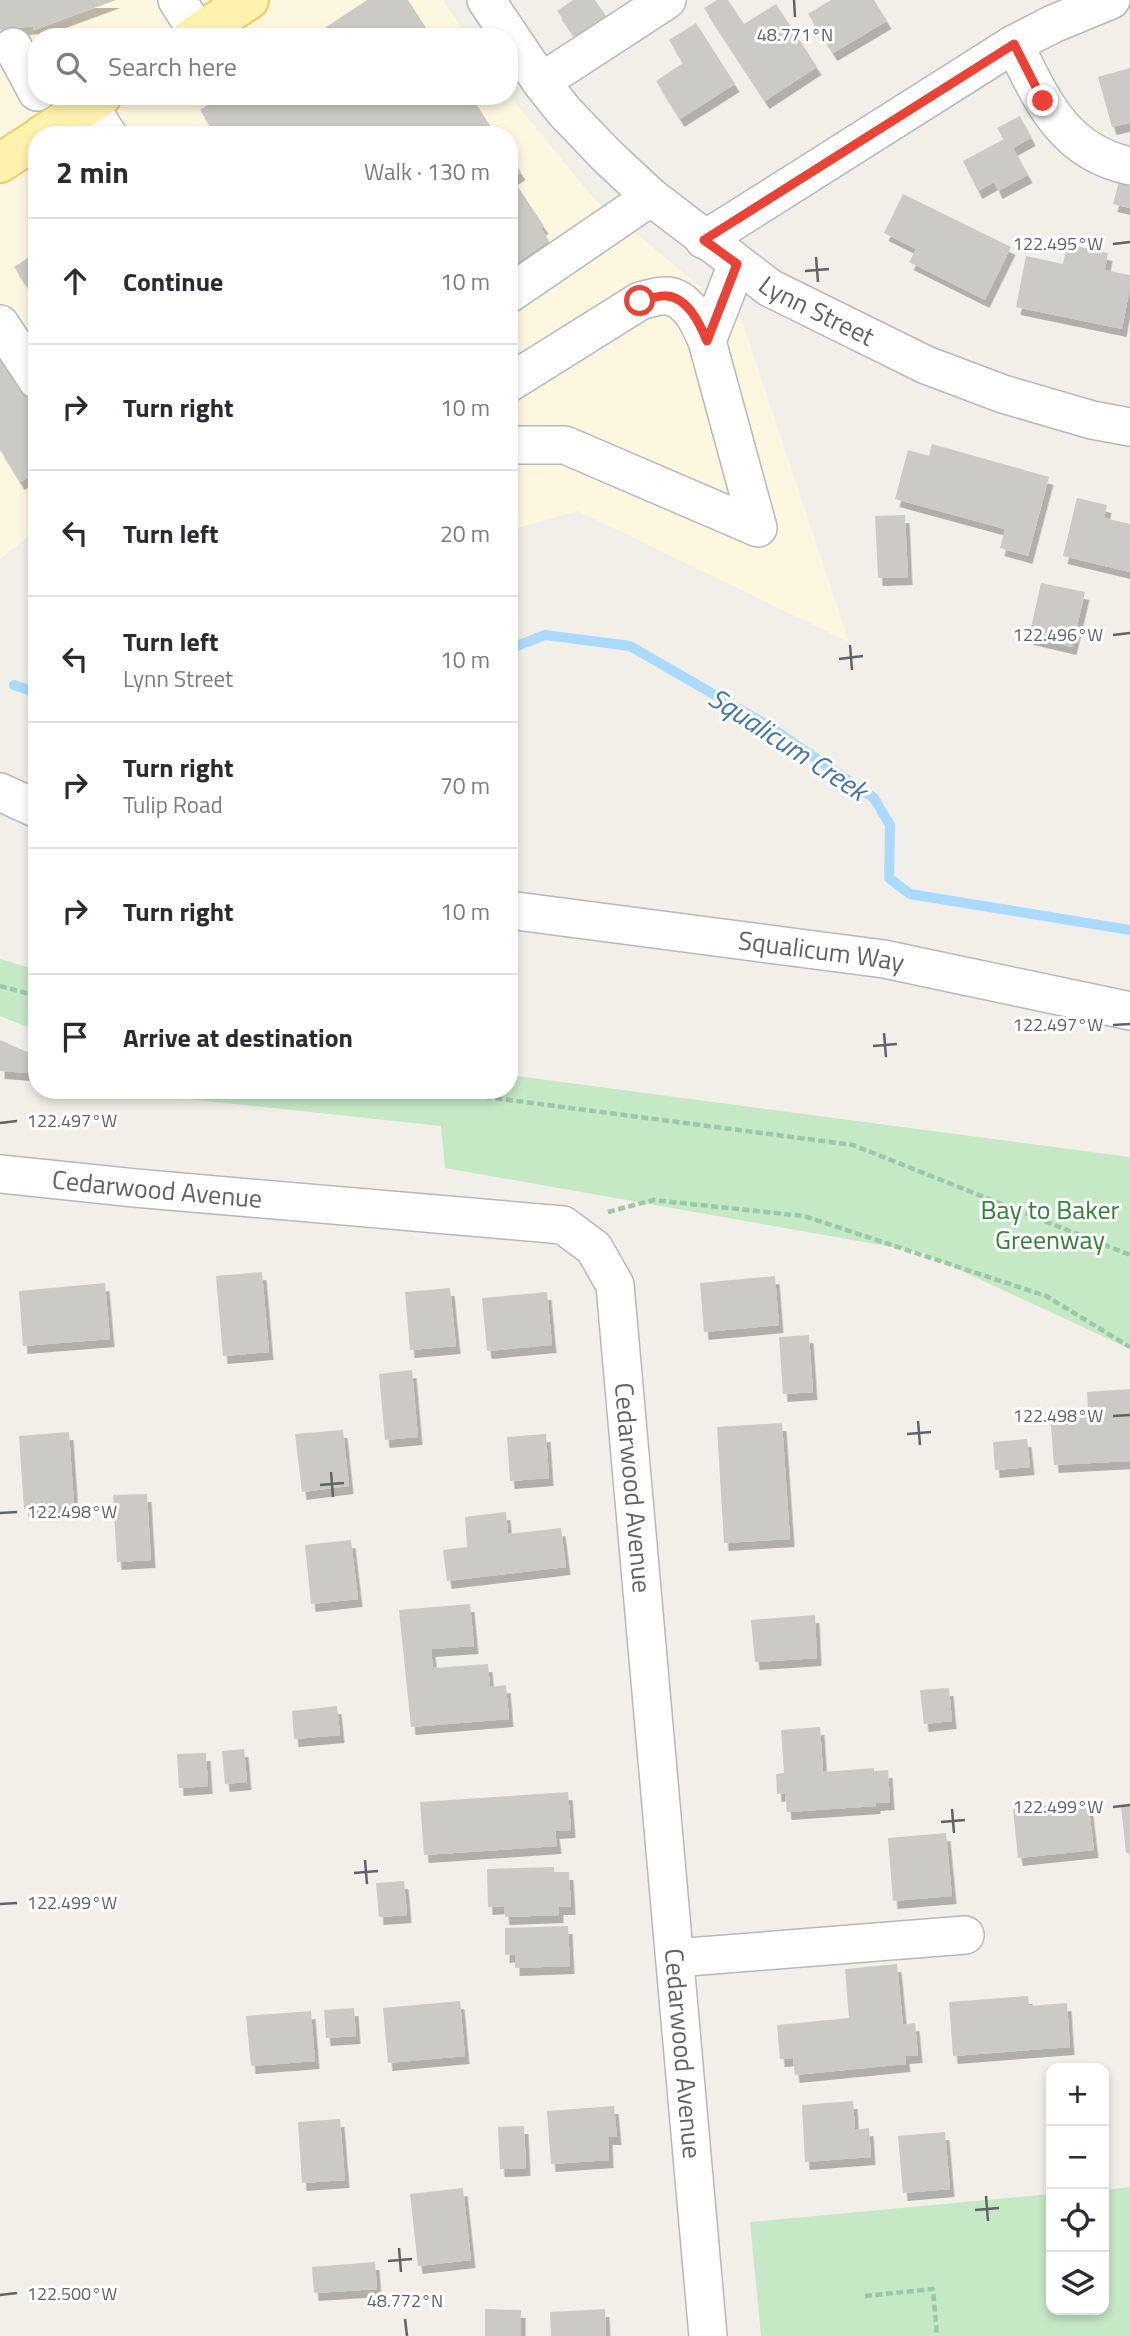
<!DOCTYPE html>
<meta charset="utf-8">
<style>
:root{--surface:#fff;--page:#f7f7f7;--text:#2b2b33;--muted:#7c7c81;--line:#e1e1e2}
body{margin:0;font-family:"Titillium Web",sans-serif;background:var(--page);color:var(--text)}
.controls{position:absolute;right:21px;bottom:21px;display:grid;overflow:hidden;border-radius:14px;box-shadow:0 4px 10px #0003}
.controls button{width:63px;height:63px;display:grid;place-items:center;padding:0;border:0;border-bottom:2px solid var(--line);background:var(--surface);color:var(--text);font:35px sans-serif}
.stop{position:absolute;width:21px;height:21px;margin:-16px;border:5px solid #ea4335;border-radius:50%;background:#fff}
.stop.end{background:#ea4335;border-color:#fff;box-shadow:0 2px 7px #0008}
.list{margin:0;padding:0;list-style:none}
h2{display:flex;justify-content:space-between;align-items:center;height:91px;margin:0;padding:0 28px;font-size:30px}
h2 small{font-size:23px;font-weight:400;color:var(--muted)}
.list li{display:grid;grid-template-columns:46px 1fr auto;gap:21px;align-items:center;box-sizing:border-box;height:126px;padding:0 28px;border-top:2px solid var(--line)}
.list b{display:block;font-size:26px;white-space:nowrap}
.list p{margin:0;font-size:23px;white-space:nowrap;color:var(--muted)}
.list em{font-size:23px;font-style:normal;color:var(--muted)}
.icon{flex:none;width:38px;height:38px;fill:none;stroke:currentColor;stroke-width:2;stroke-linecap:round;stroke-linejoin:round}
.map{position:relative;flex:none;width:1130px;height:2336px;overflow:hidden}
.search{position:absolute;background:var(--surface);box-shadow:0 4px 10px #0003;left:28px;top:28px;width:490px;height:77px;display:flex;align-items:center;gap:18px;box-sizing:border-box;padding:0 24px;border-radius:28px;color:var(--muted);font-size:26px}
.panel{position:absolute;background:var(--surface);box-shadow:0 4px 10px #0003;left:28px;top:126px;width:490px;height:973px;border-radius:28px}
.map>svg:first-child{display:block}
.commercial{fill:#fef7e0}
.green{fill:#c5e8c5}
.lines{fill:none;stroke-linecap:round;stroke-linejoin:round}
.stream{stroke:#aadaff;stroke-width:10}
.building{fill:#cccac5;filter:url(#shadow)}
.minor-casing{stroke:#b5b8bc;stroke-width:40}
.major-casing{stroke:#f2c960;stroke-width:42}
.path{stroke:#9cc7a9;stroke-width:4.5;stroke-dasharray:7 3.5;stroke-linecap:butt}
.minor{stroke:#fff;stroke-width:37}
.major{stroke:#fff2af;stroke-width:38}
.route{stroke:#ea4335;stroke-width:9}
.ticks{fill:none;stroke:#5f6368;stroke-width:2.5}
.labels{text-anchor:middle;stroke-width:6;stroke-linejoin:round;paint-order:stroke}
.street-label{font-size:26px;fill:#5f6368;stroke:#fff}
.park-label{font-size:26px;fill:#348238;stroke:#fff}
.water-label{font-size:28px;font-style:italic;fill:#4174aa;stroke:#fff}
.ticks-label{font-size:18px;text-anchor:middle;fill:#5f6368;stroke:#fff;stroke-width:6;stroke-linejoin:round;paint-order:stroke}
</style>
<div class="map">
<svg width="1130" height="2336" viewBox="0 0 1130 2336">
<defs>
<filter id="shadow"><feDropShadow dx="4.5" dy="8" stdDeviation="0" flood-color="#0004"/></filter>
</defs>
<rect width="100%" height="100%" fill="#f1efe8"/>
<path class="commercial" d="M0,0H443L467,37H37V96L509,95L595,200L742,321L849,642L578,511L509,530V135H37V530L0,559Z"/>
<g class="green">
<path d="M0,959L37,970V1031L0,1016Z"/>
<path d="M509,1075L1130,1157V1349L921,1252L445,1168L441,1126L113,1091L509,1090Z"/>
<path d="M1130,2187V2336H761L750,2222L1051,2194V2310H1104V2190Z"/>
</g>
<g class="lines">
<g class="stream">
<path d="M509,649L545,635L630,646L767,725L874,798L890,825L889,878L910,894L1130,930"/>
<path d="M14,685L37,693"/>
</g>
</g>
<g class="building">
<path d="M0,0H116L34,30L33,26L0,30Z"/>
<path d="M367,0H408L432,37H311Z"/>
<path d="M573,0H595L606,16L576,38L557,11Z"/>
<path d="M717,0H728L744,24L776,4L817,67L765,101L704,8Z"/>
<path d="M831,0H874L887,21L833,53L808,14Z"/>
<path d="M696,23L735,84L680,119L656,81L683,63L669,40Z"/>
<path d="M1130,68V123L1112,127L1098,77Z"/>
<path d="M221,96H471L496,135H216L200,110Z"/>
<path d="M1020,116L1031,138L1013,148L1028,175L998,191L994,182L978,191L963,161L1004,139L997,128Z"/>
<path d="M509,155L521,172L512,178L544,226L541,228L549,241L509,268Z"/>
<path d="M1122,170L1130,172V208L1113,204Z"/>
<path d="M903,194L1011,247L985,300L909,262L916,249L884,233Z"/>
<path d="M1067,244L1108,253L1105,270L1130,275V287L1122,329L1016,307L1026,256L1063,264Z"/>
<path d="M37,252V301L14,267Z"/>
<path d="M0,354L37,412V472L20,482L0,450Z"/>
<path d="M932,444L1049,477L1028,556L1000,548L1005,529L895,499L908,450L929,456Z"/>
<path d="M1077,498L1107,505L1104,518L1130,524V572L1063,556Z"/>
<path d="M905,515L908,577L878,578L875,516Z"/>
<path d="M1041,583L1085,592L1072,647L1029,637Z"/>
<path d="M0,1040L36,1056L28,1073L0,1071Z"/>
<path d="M262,1272L269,1352L223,1356L216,1276Z"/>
<path d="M775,1276L779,1325L704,1332L700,1283Z"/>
<path d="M105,1283L110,1339L23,1346L19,1291Z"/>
<path d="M450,1288L456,1346L410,1350L405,1292Z"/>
<path d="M547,1292L552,1345L487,1351L482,1298Z"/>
<path d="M809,1335L813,1392L783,1394L779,1337Z"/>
<path d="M412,1370L418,1437L385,1440L379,1374Z"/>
<path d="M1130,1389V1461L1054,1465L1050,1413L1088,1410L1087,1392Z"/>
<path d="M782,1423L790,1539L724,1543L717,1427Z"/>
<path d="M343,1430L349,1486L302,1492L295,1434Z"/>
<path d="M69,1432L74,1505L24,1509L19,1436Z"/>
<path d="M546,1434L549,1478L510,1481L507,1437Z"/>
<path d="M1027,1439L1030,1467L995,1470L993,1442Z"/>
<path d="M147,1494L151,1560L117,1562L113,1495Z"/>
<path d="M506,1512L508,1534L561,1528L566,1567L447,1581L443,1550L467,1547L465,1517Z"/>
<path d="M351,1540L358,1599L311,1604L305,1545Z"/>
<path d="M470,1604L474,1646L431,1649L433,1668L488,1664L490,1687L506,1685L509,1719L411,1727L399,1610Z"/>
<path d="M815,1615L817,1658L755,1662L751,1620Z"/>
<path d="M949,1688L952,1721L924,1724L920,1690Z"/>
<path d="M337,1706L340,1735L294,1739L292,1711Z"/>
<path d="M820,1727L823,1772L874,1768V1771L888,1770L890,1802L876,1803V1806L787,1812L785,1793L777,1794L776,1774L784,1773L781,1730Z"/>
<path d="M244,1749L247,1782L225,1784L222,1751Z"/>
<path d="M206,1753L208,1786L179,1788L177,1754Z"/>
<path d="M568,1792L571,1830L555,1831L557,1846L424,1855L420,1802Z"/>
<path d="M1088,1801L1094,1850L1018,1858L1013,1809Z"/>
<path d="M1130,1805V1853H1126L1121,1806Z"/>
<path d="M946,1833L952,1896L893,1901L888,1838Z"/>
<path d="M554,1867V1872H569L571,1907H559V1915L505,1917L504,1906L488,1907L487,1869Z"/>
<path d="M404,1881L407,1915L379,1917L376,1883Z"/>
<path d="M568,1926L570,1966L515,1968V1954L505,1955V1928Z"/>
<path d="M897,1964L903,2025L915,2023L918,2055L905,2056L906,2064L795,2075L793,2058L780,2059L777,2025L849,2018L845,1969Z"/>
<path d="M1028,1996L1029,2006L1067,2003L1070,2047L953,2056L949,2002Z"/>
<path d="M460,2001L465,2056L388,2063L383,2008Z"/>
<path d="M354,2008L356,2036L326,2038L324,2010Z"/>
<path d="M311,2011L315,2061L251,2066L246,2016Z"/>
<path d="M853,2101L855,2130L869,2128L871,2157L805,2162L802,2105Z"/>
<path d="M614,2106L617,2137H608L609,2160L551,2164L547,2111Z"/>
<path d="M340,2119L345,2180L302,2183L298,2122Z"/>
<path d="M524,2126L526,2168L500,2169L498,2127Z"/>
<path d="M945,2132L950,2189L903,2193L898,2136Z"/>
<path d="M463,2188L471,2260L418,2266L410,2194Z"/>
<path d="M375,2262L377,2289L314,2293L312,2267Z"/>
<path d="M485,2309L521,2310V2336H485Z"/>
<path d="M605,2309L606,2336H551L550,2312Z"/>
</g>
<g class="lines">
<g class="minor-casing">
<g id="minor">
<path d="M177,0L198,33"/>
<path id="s1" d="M486,0L541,82L564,111L607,156L651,197L770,288L926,365L1003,394L1092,420L1130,427"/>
<path d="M1014,44C1042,100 1063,152 1130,166"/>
<path d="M13,47L37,92"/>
<path d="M541,82L667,0"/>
<path d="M89,105L108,135"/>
<path d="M704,240L1014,44L1053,24L1111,0"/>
<path d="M509,294L651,197"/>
<path d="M0,324L37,380"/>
<path d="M509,383L640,301C648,299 659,295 667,296C688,298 700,324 707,341"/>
<path d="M509,445H565L758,528L707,341L737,264"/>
<path d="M0,792L37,809"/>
<path id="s2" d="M509,910L884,959L1130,1011"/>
<path id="s3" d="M0,1174L135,1188L563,1225L594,1248L615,1285L708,2336"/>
<path d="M675,1958L965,1935"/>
</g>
</g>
<g class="major-casing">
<g id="major">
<path d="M192,37L249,0"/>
<path d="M42,135L102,96"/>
<path d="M0,163L37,139"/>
</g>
</g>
<g class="path">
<path d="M0,986L37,996"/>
<path d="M433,1090L853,1145L1130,1255"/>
<path d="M608,1212L653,1200L804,1216L1046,1296L1130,1347"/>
<path d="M865,2296L933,2289L937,2336"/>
</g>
<use href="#minor" class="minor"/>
<use href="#major" class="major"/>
</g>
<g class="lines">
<path class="route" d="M640,301C648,299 659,295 667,296C688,298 700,324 707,341L737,264L704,240L1014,44L1043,101"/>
</g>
<path class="ticks" d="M794,0L795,17M1113,244L1130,242M816,257L818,282M805,271L829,269M1113,635L1130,633M850,645L852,670M839,659L863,656M1113,1025L1130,1024M884,1033L886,1057M873,1046L897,1044M0,1123L17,1121M1113,1416L1130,1415M918,1421L920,1445M907,1434L931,1432M331,1472L333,1497M320,1485L344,1483M0,1513L17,1512M1113,1807L1130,1805M952,1809L954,1833M941,1822L965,1820M365,1860L367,1884M354,1873L378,1871M0,1904L17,1903M986,2196L988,2221M975,2210L999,2208M399,2248L401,2272M388,2261L412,2259M0,2295L17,2293M405,2319L407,2336"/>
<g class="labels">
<g class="street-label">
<text dy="9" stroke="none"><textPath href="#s1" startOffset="460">Lynn Street</textPath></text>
<text dy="9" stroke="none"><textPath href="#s2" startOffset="315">Squalicum Way</textPath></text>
<text dy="9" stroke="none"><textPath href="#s3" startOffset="158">Cedarwood Avenue</textPath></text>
<text dy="9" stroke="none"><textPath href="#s3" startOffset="850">Cedarwood Avenue</textPath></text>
<text dy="9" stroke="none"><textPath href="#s3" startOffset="1418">Cedarwood Avenue</textPath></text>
</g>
<g class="park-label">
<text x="1050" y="1219">Bay to Baker<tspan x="1050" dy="30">Greenway</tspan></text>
</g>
<g class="water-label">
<text transform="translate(788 744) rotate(33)" y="10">Squalicum Creek</text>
</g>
</g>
<g class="ticks-label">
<text x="795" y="41">48.771°N</text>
<text x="1058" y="250">122.495°W</text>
<text x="1058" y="641">122.496°W</text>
<text x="1058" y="1031">122.497°W</text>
<text x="72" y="1127">122.497°W</text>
<text x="1058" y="1422">122.498°W</text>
<text x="72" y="1518">122.498°W</text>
<text x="1058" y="1813">122.499°W</text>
<text x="72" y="1909">122.499°W</text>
<text x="72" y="2300">122.500°W</text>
<text x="405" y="2307">48.772°N</text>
</g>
</svg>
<div class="controls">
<button>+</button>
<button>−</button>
<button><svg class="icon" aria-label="locate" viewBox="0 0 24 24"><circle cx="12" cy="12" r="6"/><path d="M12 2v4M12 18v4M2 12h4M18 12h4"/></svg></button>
<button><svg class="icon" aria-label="layers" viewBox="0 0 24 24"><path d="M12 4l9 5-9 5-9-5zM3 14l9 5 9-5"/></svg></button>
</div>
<div class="stop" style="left:640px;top:301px"></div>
<div class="stop end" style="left:1043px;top:101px"></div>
<div class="search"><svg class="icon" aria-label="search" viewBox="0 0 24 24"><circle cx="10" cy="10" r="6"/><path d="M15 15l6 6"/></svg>Search here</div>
<section class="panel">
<h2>2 min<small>Walk · 130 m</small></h2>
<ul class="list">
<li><svg class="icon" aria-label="ahead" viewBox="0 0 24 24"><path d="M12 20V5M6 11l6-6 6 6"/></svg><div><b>Continue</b></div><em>10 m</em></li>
<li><svg class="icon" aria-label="right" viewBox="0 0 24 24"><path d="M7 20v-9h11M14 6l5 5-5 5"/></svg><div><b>Turn right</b></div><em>10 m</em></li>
<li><svg class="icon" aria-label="left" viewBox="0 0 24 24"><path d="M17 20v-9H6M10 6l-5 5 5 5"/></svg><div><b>Turn left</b></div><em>20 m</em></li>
<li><svg class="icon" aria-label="left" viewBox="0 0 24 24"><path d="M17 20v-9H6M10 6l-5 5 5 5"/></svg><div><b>Turn left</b><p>Lynn Street</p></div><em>10 m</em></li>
<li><svg class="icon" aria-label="right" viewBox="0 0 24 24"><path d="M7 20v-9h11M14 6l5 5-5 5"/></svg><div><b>Turn right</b><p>Tulip Road</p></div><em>70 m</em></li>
<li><svg class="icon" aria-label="right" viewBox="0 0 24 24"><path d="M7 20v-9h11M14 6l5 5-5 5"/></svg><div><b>Turn right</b></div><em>10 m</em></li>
<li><svg class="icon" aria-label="arrive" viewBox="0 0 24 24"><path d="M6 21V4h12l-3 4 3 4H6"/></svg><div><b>Arrive at destination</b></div></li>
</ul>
</section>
</div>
